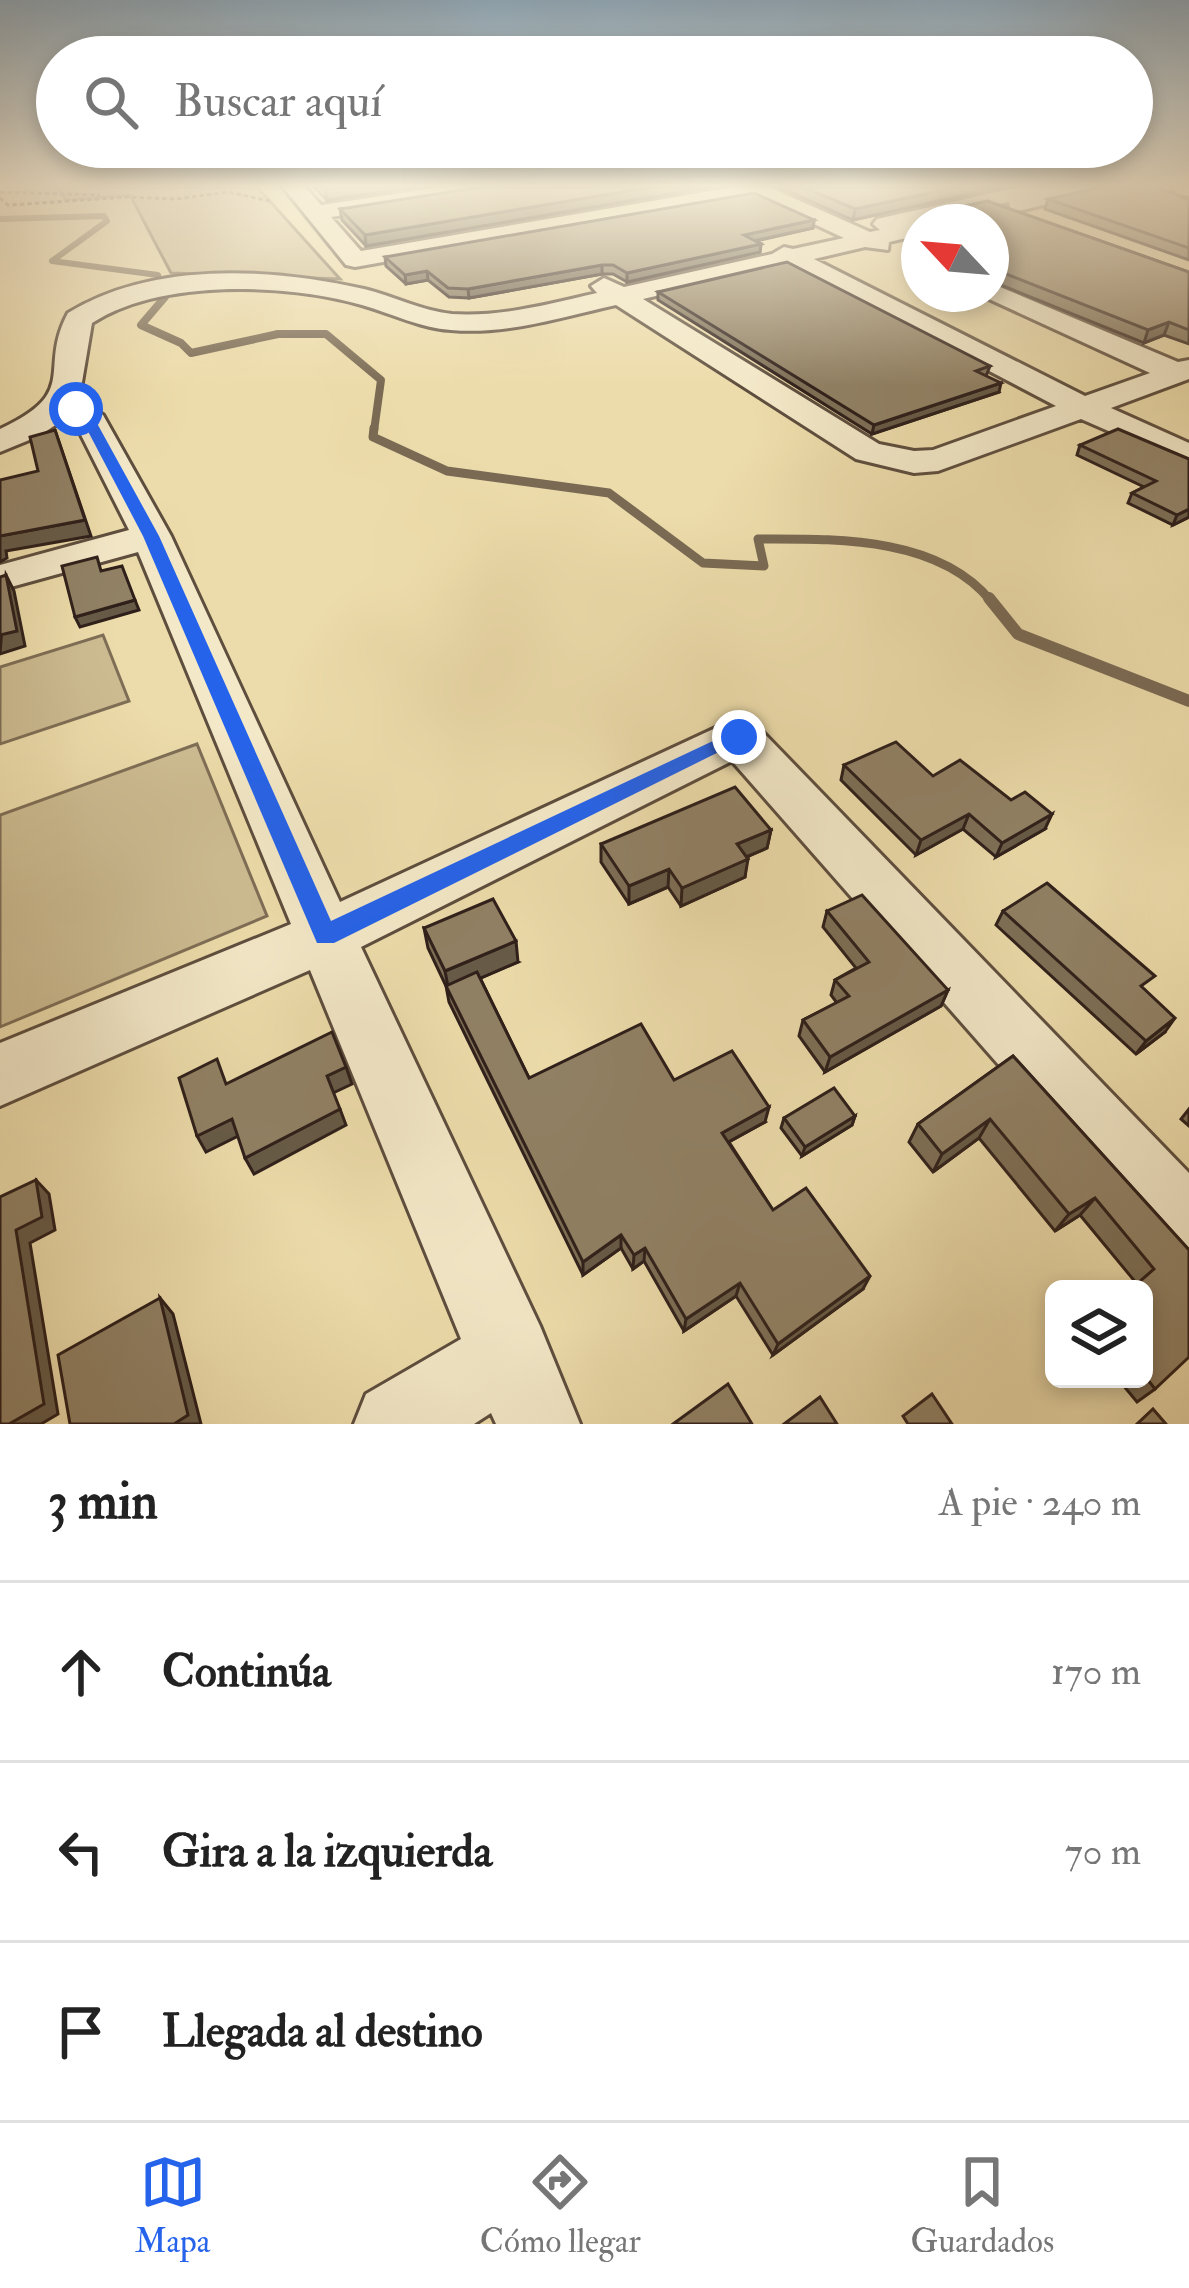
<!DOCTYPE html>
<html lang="es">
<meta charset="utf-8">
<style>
:root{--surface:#fff;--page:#f6f6f6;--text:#222;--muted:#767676;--line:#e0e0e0;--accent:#2563eb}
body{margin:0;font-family:"IM FELL Double Pica",serif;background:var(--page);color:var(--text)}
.controls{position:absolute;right:36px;bottom:36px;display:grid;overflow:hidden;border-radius:18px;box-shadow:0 6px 18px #0003}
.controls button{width:108px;height:108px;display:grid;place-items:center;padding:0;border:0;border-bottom:3px solid var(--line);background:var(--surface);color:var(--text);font:60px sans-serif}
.compass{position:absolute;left:901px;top:204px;width:108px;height:108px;border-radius:50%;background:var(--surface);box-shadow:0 6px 18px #0003;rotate:296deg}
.stop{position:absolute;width:36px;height:36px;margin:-27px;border:9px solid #2563eb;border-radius:50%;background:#fff}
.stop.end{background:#2563eb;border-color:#fff;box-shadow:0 3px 12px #0008}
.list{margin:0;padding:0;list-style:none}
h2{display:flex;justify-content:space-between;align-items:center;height:156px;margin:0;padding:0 48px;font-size:51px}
h2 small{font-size:39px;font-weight:400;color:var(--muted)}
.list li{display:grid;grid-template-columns:78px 1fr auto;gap:36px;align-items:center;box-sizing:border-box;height:180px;padding:0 48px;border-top:3px solid var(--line)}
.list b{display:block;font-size:45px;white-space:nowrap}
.list em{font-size:39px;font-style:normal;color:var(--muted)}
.icon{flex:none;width:66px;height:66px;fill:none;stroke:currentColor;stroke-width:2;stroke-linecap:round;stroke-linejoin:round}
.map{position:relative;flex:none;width:1189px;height:1424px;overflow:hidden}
.search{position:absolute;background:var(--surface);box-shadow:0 6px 18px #0003;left:36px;right:36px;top:36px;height:132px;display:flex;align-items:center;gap:30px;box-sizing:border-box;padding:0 42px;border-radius:66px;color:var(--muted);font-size:45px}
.sheet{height:696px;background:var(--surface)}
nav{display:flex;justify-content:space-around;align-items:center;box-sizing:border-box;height:168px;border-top:3px solid var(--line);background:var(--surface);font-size:33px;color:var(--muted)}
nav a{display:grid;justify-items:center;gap:6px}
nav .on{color:var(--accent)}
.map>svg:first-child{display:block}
.green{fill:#cdbc92;stroke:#7e6e56;stroke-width:3}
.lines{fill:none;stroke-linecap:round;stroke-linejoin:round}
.stream-far3{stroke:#7a6a54;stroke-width:6}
.stream-far2{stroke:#7a6a54;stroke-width:8}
.stream-far1{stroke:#7a6a54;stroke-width:9}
.stream{stroke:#7a6a54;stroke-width:12}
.minor-casing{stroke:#5e4e3e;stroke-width:6}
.major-casing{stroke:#2e1f1a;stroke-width:6}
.path{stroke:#2e1f1a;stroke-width:3;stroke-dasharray:4.5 3;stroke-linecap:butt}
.minor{fill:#f3e8c8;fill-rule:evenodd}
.major{fill:#eddcab;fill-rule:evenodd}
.wall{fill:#7d6f57;stroke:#2e1f1a;stroke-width:3}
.shaded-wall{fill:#665a47;stroke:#2e1f1a;stroke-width:3}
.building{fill:#918165;stroke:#2e1f1a;stroke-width:3}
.route{fill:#2563eb}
</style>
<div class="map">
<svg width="1189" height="1424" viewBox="0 0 1189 1424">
<rect width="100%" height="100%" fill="#eddcab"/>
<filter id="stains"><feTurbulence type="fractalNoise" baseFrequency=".00167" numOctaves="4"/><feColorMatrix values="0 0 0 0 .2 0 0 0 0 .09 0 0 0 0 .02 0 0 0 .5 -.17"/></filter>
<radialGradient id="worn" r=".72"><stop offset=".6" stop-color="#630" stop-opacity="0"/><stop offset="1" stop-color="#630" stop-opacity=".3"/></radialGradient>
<g class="green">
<path d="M57,187H257L340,279L171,273L130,195L66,200Z"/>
<path d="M103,635L129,701L0,744V667Z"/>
<path d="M197,744L267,916L0,1027V815Z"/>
</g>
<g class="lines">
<path class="stream-far3" d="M0,219L104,216L107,221L52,261L158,275L165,296"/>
<path class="stream-far2" d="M164,293L165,297L141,325L181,343L191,353L278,334H326L381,380L374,431"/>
<path class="stream-far1" d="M374,428L373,437L447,471L609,493L703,563L764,566L758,539C836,539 938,536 991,601"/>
<path class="stream" d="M989,598L1018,634L1189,701"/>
<g class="minor-casing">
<path id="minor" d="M283,187H305L321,205L442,187H492L481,193L331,217L361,251L734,187H769L870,232L880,230L873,224L877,219L1018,187H1102L1100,192L1018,211L1010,209L1009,202L919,222V235L889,242L888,250L865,247L814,259L1085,396L1150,373L978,294H991V285L1000,287L1178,362L1189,360V379L1111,408L1189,443V466L1081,419L938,471L914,473L856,459L616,305C562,317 507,335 451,330C420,328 393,314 362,305C285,283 160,279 92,323L79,400L103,415L171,536L340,902L722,725L739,720L756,725L1189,1173V1263L1163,1252L732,761L361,947L540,1326L580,1424H496L491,1413L474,1424H354L366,1394L461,1339L310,970L0,1106V1043L291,924L138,552L0,590V565L129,530L74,421L66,418L39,436L0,452V429C82,391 37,371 68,313C153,261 270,268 364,289C394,296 421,311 452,314C502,317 549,304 597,293L591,286L604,278L624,287L772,254L784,247L793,249L844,238L754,196L355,267L346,265ZM787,265L1056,406L933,450L914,451L879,444L643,299Z"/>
</g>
<g class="major-casing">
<path id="major" d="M1172,187H1189V196L1176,193Z"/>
</g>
<g class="path">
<path d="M0,192L100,195"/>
<path d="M0,198L8,205L127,197L176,199L228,192L270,201"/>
</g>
<use href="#minor" class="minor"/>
<use href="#major" class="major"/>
</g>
<g class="wall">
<path d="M314,187H415L327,200Z"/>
<path d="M710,187L366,246L342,220L340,209Z"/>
<path d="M779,187H1000L853,220Z"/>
<path d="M1048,199L1189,200V260L1045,209Z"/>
<path d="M987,201L1189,272V344L1164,335L1144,343L991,281V222H924L926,215Z"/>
<path d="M814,220L813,228L756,241L761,244L760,252L627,282L613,274H602L469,298L449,297L428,280L406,284L386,266L385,257Z"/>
<path d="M658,292L990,366L986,376L999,392L872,434L658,300Z"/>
<path d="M1080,445L1189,459V517L1173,525L1128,503L1132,493L1144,487L1077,455Z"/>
<path d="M844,765L933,776L1045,829L996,857L963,829L916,855L841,780Z"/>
<path d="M771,830L767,848L747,857L745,877L681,906L668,887L629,904L601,862V844Z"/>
<path d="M827,911L948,990L941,1006L825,1072L799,1036L803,1020L837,1003L831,995L835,980L856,968L823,927Z"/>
<path d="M1003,911L1145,990L1165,1032L1136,1054L996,925Z"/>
<path d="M424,928L518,962L480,978L529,1078L674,1080L765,1122L729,1142L773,1210L863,1289L773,1355L736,1296L684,1331L644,1261L633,1269L621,1248L583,1275L449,1002L446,986L428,948Z"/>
<path d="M1013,1056L1189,1250L1155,1389L1137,1402L1118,1379H1144V1289L1137,1284L1080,1215L1055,1231L979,1138L933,1172L909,1142L918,1124Z"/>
<path d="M1189,1109V1126L1181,1119Z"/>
<path d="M855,1116L852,1125L802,1156L781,1128L784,1118Z"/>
</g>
<g class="shaded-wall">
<path d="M345,187H415L327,200L325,190Z"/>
<path d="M652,187H710L366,246L365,235Z"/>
<path d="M957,187H1000L853,220L855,209Z"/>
<path d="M814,220L813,228L743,243L744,235Z"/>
<path d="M761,244L760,252L627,282V273Z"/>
<path d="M602,265V274L469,298L468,289Z"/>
<path d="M427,271L428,280L406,284L405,275Z"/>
<path d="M1169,322L1164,335L1144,343L1148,330Z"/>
<path d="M1001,383L999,392L872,434L874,425Z"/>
<path d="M55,430L91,536L6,551L7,558L0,562V536L85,520Z"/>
<path d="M1189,509V517L1173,525L1177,515Z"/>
<path d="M6,575L14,591L25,646L0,654Z"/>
<path d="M135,600L139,610L80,627L75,617Z"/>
<path d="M969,814L963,829L916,855L921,840Z"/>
<path d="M1052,814L1045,829L996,857L1002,843Z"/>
<path d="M771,830L767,848L734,862L737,844Z"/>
<path d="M748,859L745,877L681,906L682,888Z"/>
<path d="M669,869L668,887L629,904V886Z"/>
<path d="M516,941L518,962L449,992L445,971Z"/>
<path d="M948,990L941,1006L825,1072L830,1057Z"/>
<path d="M1175,1018L1165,1032L1136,1054L1146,1041Z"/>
<path d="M346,1067L352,1084L333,1093L327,1076Z"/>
<path d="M769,1107L765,1122L719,1147L722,1133Z"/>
<path d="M340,1109L346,1125L254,1174L245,1158Z"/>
<path d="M855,1116L852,1125L802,1156L805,1147Z"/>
<path d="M232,1119L240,1135L206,1152L197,1136Z"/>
<path d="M990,1119L979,1138L933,1172L942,1154Z"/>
<path d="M36,1180L49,1194L55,1230L30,1243L58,1414L41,1424H9L16,1230Z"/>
<path d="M1095,1198L1080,1215L1055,1231L1069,1214Z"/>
<path d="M621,1235V1248L583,1275V1262Z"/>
<path d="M645,1248L644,1261L633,1269L634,1255Z"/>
<path d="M870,1276L863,1289L773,1355L778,1344Z"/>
<path d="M740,1283L736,1296L684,1331L686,1319Z"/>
<path d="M160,1298L173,1314L201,1424H174Z"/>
</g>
<g class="building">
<path d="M481,187H652L365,235L340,209Z"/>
<path d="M803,187H957L855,209Z"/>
<path d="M1103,187H1157L1189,200V248L1048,199Z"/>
<path d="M754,193L814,220L744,235L761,244L627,273L613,265H602L468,289L448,288L427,271L405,275L385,257Z"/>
<path d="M987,201L1189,272V330L1169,322L1148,330L991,268V222H926V215Z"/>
<path d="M787,262L990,366L976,371L1001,383L874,425L658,292Z"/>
<path d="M1118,429L1189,459V509L1177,515L1132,493L1156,481L1080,445Z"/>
<path d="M55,430L85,520L0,536V480L38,471L30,437Z"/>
<path d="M97,557L101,571L122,566L135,600L75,617L62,566Z"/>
<path d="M6,575L17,631L0,635V577Z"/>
<path d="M896,742L933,776L960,760L1011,800L1025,792L1052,814L1002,843L969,814L921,840L844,765Z"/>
<path d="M735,787L771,830L737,844L748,859L682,888L669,869L629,886L601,844Z"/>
<path d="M1047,883L1155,976L1141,986L1175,1018L1146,1041L1003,911Z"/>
<path d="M862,895L948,990L830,1057L803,1020L849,996L835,980L869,962L827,911Z"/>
<path d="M493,899L516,941L445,971L424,928Z"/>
<path d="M477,972L529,1078L641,1024L674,1080L732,1051L769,1107L722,1133L773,1210L806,1188L870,1276L778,1344L740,1283L686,1319L645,1248L634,1255L621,1235L583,1262L446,986Z"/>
<path d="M332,1032L346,1067L327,1076L340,1109L245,1158L232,1119L197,1136L179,1078L217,1059L226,1084Z"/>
<path d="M1013,1056L1189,1250V1357L1155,1389L1144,1375V1289H1131L1154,1269L1095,1198L1069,1214L990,1119L942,1154L918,1124Z"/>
<path d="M834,1088L855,1116L805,1147L784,1118Z"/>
<path d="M36,1180L42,1217L16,1230L44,1404L9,1424H0V1197Z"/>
<path d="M160,1298L188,1415L174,1424H70L58,1355Z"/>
<path d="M728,1384L752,1424H673Z"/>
<path d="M932,1394L952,1424H908L903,1416Z"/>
<path d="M820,1397L837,1424H784Z"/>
<path d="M1153,1409L1166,1424H1137Z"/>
</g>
<linearGradient id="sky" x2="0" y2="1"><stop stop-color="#90aabc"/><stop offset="0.48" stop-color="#f7efd9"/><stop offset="1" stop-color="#f7efd9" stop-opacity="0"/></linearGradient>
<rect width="1189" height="386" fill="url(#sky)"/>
<path class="route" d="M76,405L93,416L159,536L331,921L732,732H746L749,737L334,943H317L143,536L81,418L69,409Z"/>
<rect width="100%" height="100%" filter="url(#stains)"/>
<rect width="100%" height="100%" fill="url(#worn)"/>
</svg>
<div class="controls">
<button><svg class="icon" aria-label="layers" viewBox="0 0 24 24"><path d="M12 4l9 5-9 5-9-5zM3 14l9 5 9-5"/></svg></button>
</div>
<svg class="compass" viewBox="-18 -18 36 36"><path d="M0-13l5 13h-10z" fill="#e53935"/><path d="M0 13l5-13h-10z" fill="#767676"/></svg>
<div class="stop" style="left:76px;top:409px"></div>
<div class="stop end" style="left:739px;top:737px"></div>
<div class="search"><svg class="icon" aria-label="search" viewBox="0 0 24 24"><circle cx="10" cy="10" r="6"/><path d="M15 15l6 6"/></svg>Buscar aquí</div>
</div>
<section class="sheet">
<h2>3 min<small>A pie · 240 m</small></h2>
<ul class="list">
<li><svg class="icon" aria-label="ahead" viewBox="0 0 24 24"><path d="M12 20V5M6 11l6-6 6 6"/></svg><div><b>Continúa</b></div><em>170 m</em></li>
<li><svg class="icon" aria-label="left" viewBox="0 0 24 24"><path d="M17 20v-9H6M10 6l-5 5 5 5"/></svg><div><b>Gira a la izquierda</b></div><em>70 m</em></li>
<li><svg class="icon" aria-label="arrive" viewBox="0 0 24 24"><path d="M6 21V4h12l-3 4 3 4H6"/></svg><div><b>Llegada al destino</b></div></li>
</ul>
</section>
<nav>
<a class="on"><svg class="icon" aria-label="map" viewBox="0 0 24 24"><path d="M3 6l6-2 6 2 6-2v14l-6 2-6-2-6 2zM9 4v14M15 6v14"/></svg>Mapa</a>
<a><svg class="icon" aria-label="directions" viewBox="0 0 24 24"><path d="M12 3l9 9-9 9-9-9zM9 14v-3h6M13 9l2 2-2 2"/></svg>Cómo llegar</a>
<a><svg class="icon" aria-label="saved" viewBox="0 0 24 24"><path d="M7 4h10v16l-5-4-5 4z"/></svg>Guardados</a>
</nav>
